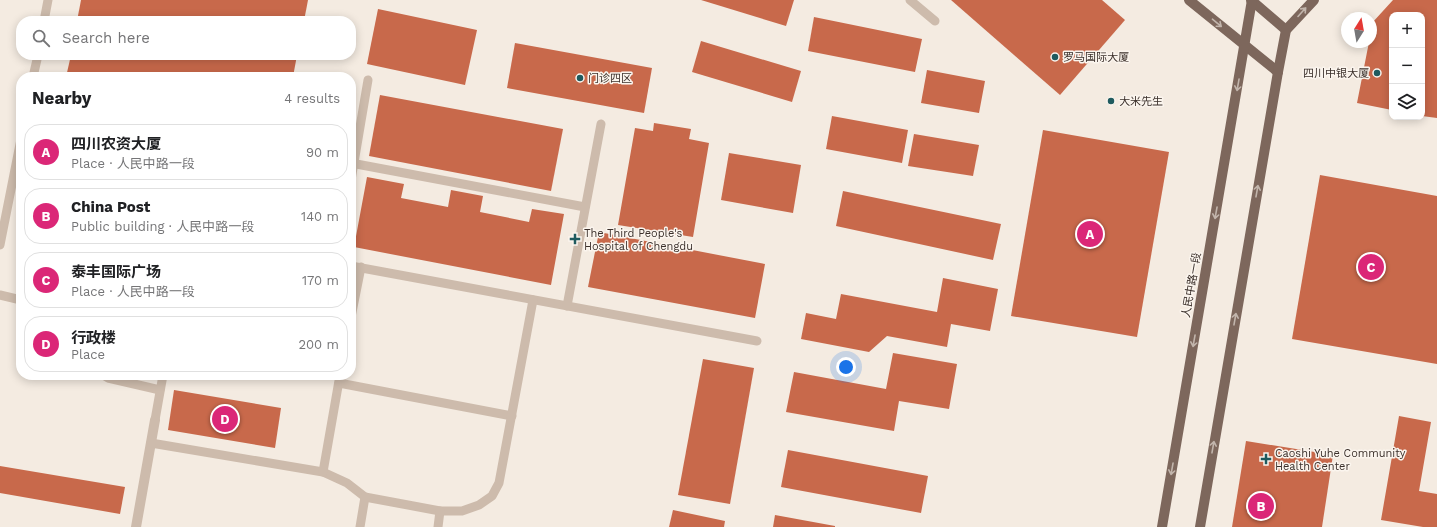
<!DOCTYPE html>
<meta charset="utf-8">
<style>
:root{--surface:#fff;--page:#f6f6f6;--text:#202124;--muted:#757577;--line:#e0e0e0;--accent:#db2777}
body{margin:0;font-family:"Work Sans","Noto Sans SC",sans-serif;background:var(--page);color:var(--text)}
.controls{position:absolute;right:12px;top:12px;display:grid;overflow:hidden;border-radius:8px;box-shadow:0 2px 10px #0003}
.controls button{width:36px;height:36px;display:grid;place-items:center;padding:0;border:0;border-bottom:1px solid var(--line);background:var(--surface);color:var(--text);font:20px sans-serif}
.compass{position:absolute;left:1341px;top:12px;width:36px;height:36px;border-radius:50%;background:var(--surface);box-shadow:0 2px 10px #0003;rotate:11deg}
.you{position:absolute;left:846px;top:367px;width:14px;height:14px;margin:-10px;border:3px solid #fff;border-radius:50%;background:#1a73e8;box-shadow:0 0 0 6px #1a73e833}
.badge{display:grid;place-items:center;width:26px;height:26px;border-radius:50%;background:var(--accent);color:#fff;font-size:13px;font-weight:700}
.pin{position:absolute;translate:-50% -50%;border:2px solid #fff;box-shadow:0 1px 4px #0006}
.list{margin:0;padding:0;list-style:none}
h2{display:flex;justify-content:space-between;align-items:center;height:52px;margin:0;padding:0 16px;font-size:17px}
h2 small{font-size:13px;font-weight:400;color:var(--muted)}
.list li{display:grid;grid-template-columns:26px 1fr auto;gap:12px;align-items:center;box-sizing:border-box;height:56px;margin:0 8px 8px;padding:0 8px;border:1px solid var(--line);border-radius:16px}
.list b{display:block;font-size:15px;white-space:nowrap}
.list p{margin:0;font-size:13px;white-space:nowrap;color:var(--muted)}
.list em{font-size:13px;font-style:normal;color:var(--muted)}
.icon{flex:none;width:22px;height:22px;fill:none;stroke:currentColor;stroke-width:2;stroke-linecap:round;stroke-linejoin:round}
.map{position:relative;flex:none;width:1437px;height:527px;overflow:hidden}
.search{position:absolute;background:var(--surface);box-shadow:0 2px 10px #0003;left:16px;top:16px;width:340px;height:44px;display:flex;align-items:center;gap:10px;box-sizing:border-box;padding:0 14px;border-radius:16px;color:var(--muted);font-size:15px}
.panel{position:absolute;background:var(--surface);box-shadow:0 2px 10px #0003;left:16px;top:72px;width:340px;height:308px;border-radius:16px}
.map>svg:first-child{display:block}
.building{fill:#c8694b}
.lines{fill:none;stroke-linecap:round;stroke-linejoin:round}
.lane{stroke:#cdbbac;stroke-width:9}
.street{stroke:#cdbbac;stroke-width:10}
.primary{stroke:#7d675c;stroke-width:10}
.oneway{stroke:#c2b5ac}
.poi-dot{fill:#1f5a5e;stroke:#fbf5ee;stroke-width:1.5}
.labels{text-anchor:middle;stroke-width:3;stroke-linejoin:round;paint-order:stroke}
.poi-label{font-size:11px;fill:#3b302b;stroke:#fbf5ee;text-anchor:start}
.street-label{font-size:11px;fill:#3b302b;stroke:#fbf5ee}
</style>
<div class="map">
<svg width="1437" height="527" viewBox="0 0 1437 527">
<rect width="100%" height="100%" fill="#f4ebe1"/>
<g class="building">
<path d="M81,0H308L304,21H77Z"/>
<path d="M701,0H794L786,26Z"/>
<path d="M951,0H1102L1125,20L1060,95Z"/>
<path d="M1393,0H1437V118L1422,116V15H1392V110L1357,103L1369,42H1371L1372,23Z"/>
<path d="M378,9L477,30L465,85L367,64Z"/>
<path d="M814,17L922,39L915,72L808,51Z"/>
<path d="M701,41L801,71L792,102L692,72Z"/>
<path d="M515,43L652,68L644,113L507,88Z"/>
<path d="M71,55H297L293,77H66Z"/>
<path d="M927,70L985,81L979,113L921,103Z"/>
<path d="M380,95L563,129L551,191L369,156Z"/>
<path d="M832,116L908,130L902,163L826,149Z"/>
<path d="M654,123L691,129L689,139L709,143L693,237L618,225L635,128L653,131Z"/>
<path d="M1043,130L1169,152L1137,337L1011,316Z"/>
<path d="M914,134L979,145L973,176L908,166Z"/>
<path d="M729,153L801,165L793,213L721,200Z"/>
<path d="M1320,175L1437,196V364L1292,339Z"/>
<path d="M367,177L404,184L401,198L448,207L451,190L483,196L480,212L529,222L532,209L564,214L551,285L354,247Z"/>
<path d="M843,191L1001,224L993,260L836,226Z"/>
<path d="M599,232L765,264L755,318L588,287Z"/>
<path d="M943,278L998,289L990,331L951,324L947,347L887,336L869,352L801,339L806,313L836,319L841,294L937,312Z"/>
<path d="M893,353L957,364L949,409L899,401L894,431L786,412L794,372L886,389Z"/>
<path d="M703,359L754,368L730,504L678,495Z"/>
<path d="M174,390L281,408L275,448L168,430Z"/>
<path d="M1399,416L1431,422L1419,491L1437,494V527H1423L1381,520Z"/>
<path d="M1246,441L1333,455L1322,527H1232Z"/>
<path d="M788,450L928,476L921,513L781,487Z"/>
<path d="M0,466L125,487L120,514L0,493Z"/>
<path d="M673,510L725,521L724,527H669Z"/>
<path d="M775,515L835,526V527H773Z"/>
</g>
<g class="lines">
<g class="lane">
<path d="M910,0L935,21"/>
<path d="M44,21L48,0"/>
<path d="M33,77L38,55"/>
<path d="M351,163L585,207"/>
<path d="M351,180L368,80"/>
<path d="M0,245L21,139"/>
<path d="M351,266L757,341"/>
<path d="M0,295L21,300"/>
<path d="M567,306L601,124"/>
<path d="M351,317L361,267"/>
<path d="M103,375L108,378L160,390"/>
<path d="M339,383L512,416"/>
<path d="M155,420L163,375"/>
<path d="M151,443L323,472L347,483L365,497L440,511H462L479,505L492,496L499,483L533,300"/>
<path d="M323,472L340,375"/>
<path d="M360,527L365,497"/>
<path d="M438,527L440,511"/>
</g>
<path class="street" d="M136,527L155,420"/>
<g class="primary">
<path d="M1189,0L1278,72"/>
<path d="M1251,0L1286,30"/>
<path d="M1162,527L1252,0"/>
<path d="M1200,527L1278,72L1286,30L1314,0"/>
</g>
</g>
<defs><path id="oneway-shaft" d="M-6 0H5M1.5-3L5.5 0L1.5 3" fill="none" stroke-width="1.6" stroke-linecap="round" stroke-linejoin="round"/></defs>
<g class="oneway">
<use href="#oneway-shaft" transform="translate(1302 12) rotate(-48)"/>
<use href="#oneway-shaft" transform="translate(1217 23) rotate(40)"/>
<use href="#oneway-shaft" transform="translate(1238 85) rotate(100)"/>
<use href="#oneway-shaft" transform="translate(1257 191) rotate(-80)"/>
<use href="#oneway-shaft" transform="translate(1216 213) rotate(100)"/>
<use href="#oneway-shaft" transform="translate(1235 319) rotate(-80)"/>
<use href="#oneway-shaft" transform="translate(1194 341) rotate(100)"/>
<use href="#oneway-shaft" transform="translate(1213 447) rotate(-80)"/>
<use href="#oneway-shaft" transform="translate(1172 469) rotate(100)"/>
</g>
<g class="poi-dot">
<circle cx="1055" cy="57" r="4"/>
<circle cx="1377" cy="73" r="4"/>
<circle cx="580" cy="78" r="4"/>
<circle cx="1111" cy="101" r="4"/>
<path d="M573 233h4v4h4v4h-4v4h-4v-4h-4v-4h4z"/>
<path d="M1264 453h4v4h4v4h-4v4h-4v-4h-4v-4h4z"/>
</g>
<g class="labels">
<g class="poi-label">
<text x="1063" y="61">罗马国际大厦</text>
<text x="1369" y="77" text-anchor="end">四川中银大厦</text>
<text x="588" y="82">门诊四区</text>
<text x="1119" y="105">大米先生</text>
<text x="584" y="237">The Third People's<tspan x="584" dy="13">Hospital of Chengdu</tspan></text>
<text x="1275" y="457">Caoshi Yuhe Community<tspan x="1275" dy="13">Health Center</tspan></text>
</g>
<g class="street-label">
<text transform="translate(1191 285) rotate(-80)" y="4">人民中路一段</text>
</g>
</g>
</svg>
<div class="controls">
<button>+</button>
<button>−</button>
<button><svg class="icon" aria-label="layers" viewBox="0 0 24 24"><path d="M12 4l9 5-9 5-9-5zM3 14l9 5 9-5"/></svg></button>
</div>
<svg class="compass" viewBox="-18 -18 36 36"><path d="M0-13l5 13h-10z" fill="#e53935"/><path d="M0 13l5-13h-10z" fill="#757577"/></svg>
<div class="you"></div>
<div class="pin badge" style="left:1090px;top:234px">A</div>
<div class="pin badge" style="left:1261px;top:506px">B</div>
<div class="pin badge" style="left:1371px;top:267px">C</div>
<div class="pin badge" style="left:225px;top:419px">D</div>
<div class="search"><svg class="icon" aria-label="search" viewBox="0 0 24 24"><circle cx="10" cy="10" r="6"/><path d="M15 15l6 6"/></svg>Search here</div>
<section class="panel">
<h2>Nearby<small>4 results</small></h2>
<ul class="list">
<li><span class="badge">A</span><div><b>四川农资大厦</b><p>Place · 人民中路一段</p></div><em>90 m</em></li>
<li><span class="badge">B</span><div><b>China Post</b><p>Public building · 人民中路一段</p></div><em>140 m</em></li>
<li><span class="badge">C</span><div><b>泰丰国际广场</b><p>Place · 人民中路一段</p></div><em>170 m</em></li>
<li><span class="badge">D</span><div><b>行政楼</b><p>Place</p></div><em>200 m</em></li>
</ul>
</section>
</div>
